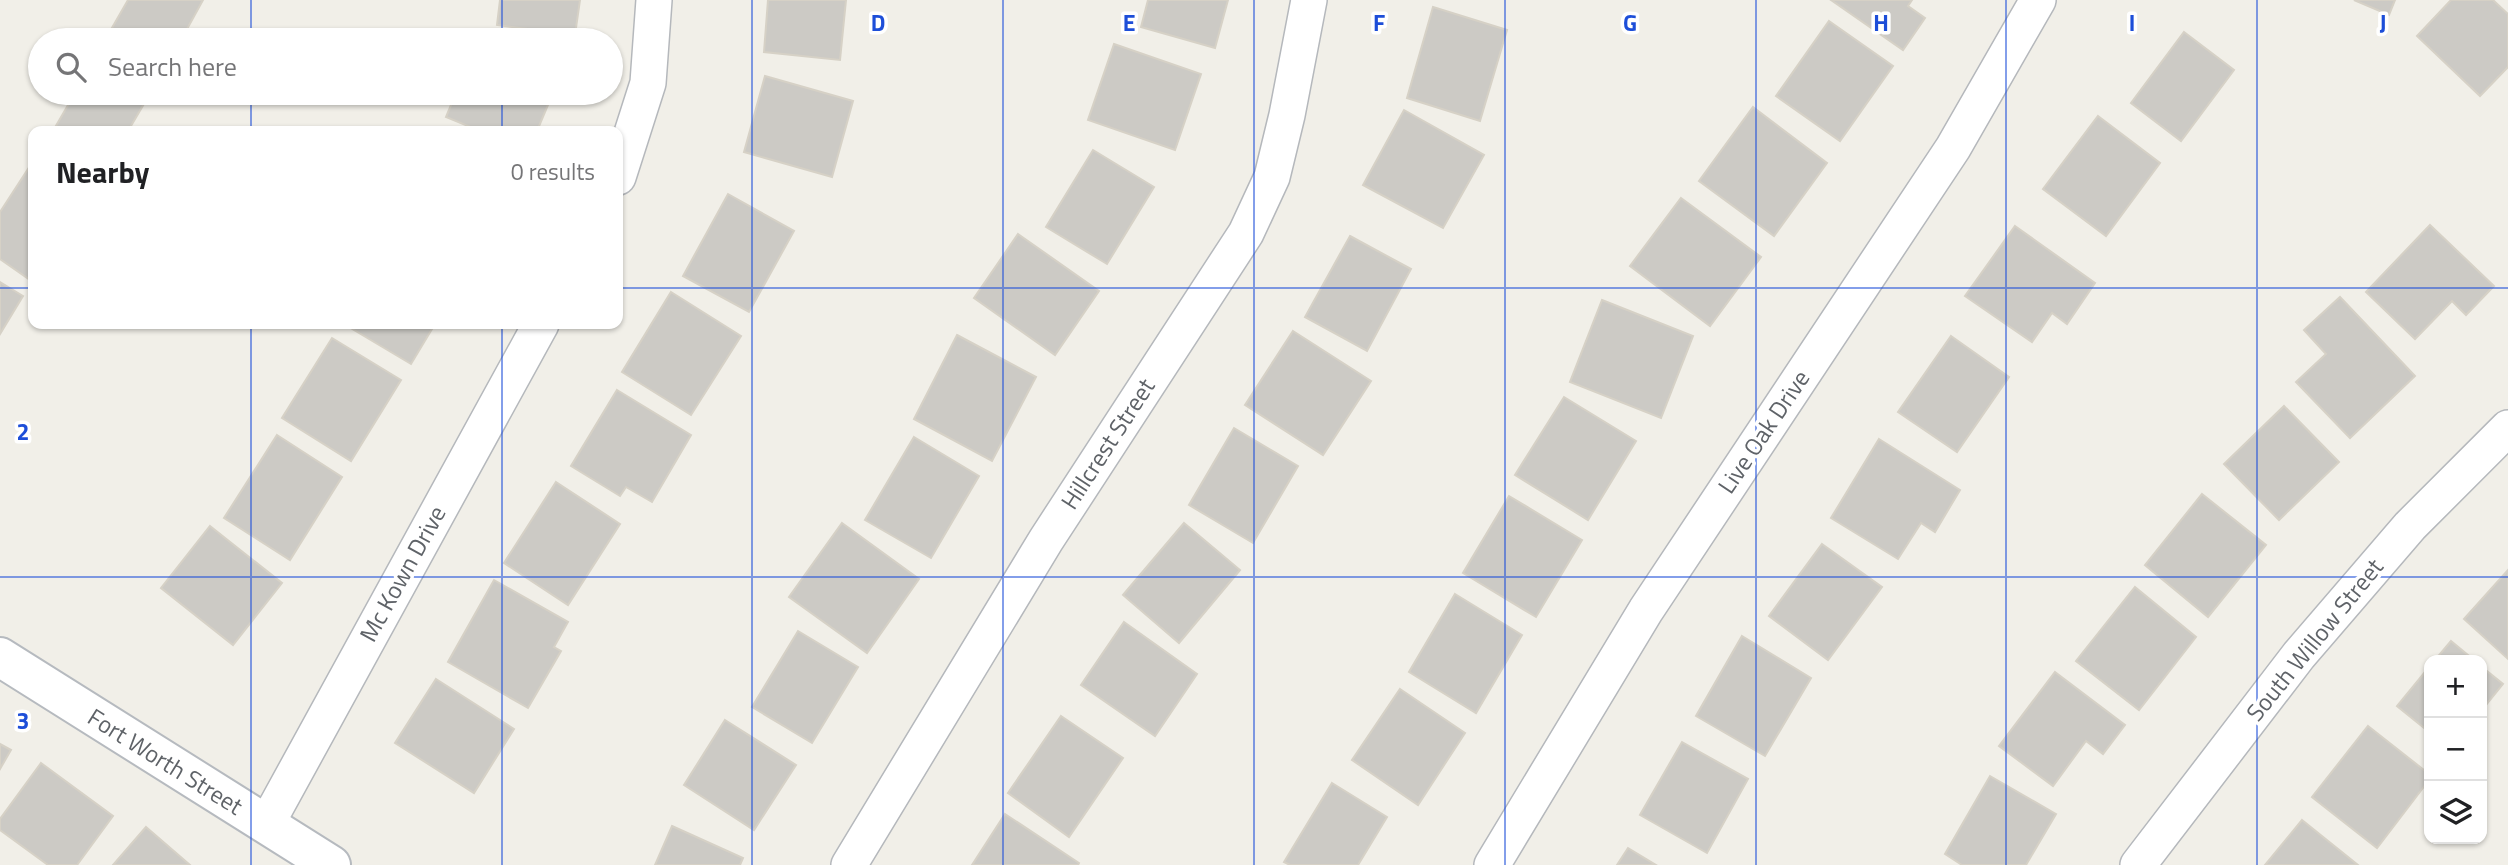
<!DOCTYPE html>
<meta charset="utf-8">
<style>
:root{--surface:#fff;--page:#f6f6f6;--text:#202124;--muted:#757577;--line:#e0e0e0}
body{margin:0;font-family:"Titillium Web",sans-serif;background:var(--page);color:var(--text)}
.controls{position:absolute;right:21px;bottom:21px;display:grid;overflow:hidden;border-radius:14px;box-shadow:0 2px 5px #0004}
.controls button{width:63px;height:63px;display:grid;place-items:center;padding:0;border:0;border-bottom:2px solid var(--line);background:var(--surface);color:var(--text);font:35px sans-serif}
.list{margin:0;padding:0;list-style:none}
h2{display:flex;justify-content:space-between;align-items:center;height:91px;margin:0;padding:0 28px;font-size:30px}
h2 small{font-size:23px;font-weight:400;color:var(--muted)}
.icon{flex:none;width:38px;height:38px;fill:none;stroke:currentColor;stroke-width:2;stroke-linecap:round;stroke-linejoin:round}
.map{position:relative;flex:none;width:2508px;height:865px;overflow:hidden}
.search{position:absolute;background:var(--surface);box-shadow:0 2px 5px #0004;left:28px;top:28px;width:595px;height:77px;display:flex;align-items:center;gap:18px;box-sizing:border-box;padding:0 24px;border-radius:38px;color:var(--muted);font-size:26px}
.panel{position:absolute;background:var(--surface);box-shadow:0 2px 5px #0004;left:28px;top:126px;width:595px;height:203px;border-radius:14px}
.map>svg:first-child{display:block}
.building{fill:#cccac5;stroke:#d6d1c6;stroke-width:2}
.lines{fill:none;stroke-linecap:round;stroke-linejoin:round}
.street-casing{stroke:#b5b8bc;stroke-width:38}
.secondary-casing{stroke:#b6babf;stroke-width:42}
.street{stroke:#fff;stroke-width:35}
.secondary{stroke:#fff;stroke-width:38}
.grid{fill:none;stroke:#1d4ed8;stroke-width:2;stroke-opacity:0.55}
.labels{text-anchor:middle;stroke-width:7;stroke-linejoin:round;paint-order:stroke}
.street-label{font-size:24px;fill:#5f6368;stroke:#fff}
.grid-label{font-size:23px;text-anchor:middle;font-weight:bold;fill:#1d4ed8;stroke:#fff;stroke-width:7;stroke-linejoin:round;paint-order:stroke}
</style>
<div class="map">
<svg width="2508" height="865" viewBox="0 0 2508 865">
<rect width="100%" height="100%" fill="#f1efe8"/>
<g class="building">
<path d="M128,0H203L181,40H105Z"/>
<path d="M500,0H580L575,35L497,25Z"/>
<path d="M768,0H846L840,60L764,52Z"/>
<path d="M1148,0H1228L1215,48L1141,27Z"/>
<path d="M1831,0H1912L1908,6L1925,18L1903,50Z"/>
<path d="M2354,0H2395L2389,15Z"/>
<path d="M2451,0H2493L2508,14V67L2480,96L2417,36Z"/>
<path d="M1433,7L1507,30L1480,121L1407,98Z"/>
<path d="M1829,21L1893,66L1840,141L1776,96Z"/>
<path d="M2184,32L2234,70L2181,141L2131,103Z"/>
<path d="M1114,44L1201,74L1175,150L1088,120Z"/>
<path d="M765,76L853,101L832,177L744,152Z"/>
<path d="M75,93H129L145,102L128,131H53Z"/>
<path d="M456,93H553L537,131H480L446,117Z"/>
<path d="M1753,107L1827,163L1774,236L1699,181Z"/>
<path d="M1404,110L1484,155L1443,228L1363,185Z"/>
<path d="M2098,116L2160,163L2106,236L2043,189Z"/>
<path d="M1093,150L1154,187L1107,264L1046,227Z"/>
<path d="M30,166L33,168V282L0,259V212Z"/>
<path d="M728,194L794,231L749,312L683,276Z"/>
<path d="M1681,198L1761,257L1710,326L1630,266Z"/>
<path d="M2430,225L2494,286L2466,315L2452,301L2415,339L2366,292Z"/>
<path d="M2015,226L2095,283L2067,324L2052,313L2032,342L1965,296Z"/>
<path d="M1018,234L1099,291L1055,355L974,298Z"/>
<path d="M1350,236L1411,269L1367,351L1305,317Z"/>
<path d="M0,282L23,296L0,334Z"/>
<path d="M671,292L741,336L691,415L622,372Z"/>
<path d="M2340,297L2415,376L2350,438L2296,382L2326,354L2304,330Z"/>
<path d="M1602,300L1693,336L1661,418L1570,382Z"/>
<path d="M344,324H435L411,364Z"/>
<path d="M1293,331L1371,381L1323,455L1245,405Z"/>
<path d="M957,335L1036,377L992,461L914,419Z"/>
<path d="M1951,336L2009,377L1957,452L1898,412Z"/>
<path d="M332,338L401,380L351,461L282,418Z"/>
<path d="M617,390L691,435L652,502L626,487L620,496L571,466Z"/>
<path d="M1564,397L1636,441L1588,520L1515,475Z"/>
<path d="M2284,406L2339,462L2279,520L2224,464Z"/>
<path d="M1234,428L1298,466L1253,543L1189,505Z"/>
<path d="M277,435L342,477L290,560L224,518Z"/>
<path d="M914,437L979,476L931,558L865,520Z"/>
<path d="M1879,439L1960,490L1935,532L1921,523L1898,559L1831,518Z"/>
<path d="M556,482L620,524L568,605L504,563Z"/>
<path d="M2202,494L2266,545L2208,617L2145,565Z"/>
<path d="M1509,496L1582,540L1536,617L1463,573Z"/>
<path d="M842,523L919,579L867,653L789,597Z"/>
<path d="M1184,523L1240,570L1179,643L1123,595Z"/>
<path d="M210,526L282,583L233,645L161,588Z"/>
<path d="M1822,544L1882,587L1828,660L1769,616Z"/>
<path d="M2508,570V659L2464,619Z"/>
<path d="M494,580L568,622L554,647L561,651L528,708L448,662Z"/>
<path d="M2135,587L2196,637L2139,710L2076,661Z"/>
<path d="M1455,594L1522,635L1476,713L1409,672Z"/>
<path d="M1124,622L1197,674L1155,736L1081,685Z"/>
<path d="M798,631L858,667L812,743L752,707Z"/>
<path d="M1742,636L1811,678L1765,756L1696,716Z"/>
<path d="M2451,641L2474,660H2435Z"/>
<path d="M2429,667V732L2397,706Z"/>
<path d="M2482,667L2503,684L2482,710Z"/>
<path d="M2055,672L2125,725L2103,754L2086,741L2053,786L1999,746Z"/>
<path d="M436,679L514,729L474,793L395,743Z"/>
<path d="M1400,689L1465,733L1418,805L1352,760Z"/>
<path d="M1061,716L1123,758L1069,837L1008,793Z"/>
<path d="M725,720L796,765L754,830L684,785Z"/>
<path d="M2368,726L2429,774V780L2377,848L2312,797Z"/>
<path d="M1682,742L1748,779L1707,853L1640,815Z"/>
<path d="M0,744L11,750L0,769Z"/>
<path d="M41,763L113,816L77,865H48L0,830V819Z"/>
<path d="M1990,776L2056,814L2026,865H1962L1945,854Z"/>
<path d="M1332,783L1387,817L1358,865H1290L1284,862Z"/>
<path d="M1005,814L1079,863L1078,865H972Z"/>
<path d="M2302,820L2358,865H2265Z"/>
<path d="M672,826L743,858L740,865H655Z"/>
<path d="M146,827L190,865H113Z"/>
<path d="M1628,848L1656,865H1617Z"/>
</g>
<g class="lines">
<g class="street-casing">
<g id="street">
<path d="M618,177L648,83L654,0"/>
<path d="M266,825L541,324"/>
<path d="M849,865L1046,540L1246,233L1272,177L1287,115L1309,0"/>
<path d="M1492,865L1646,610L1953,148L2038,0"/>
<path d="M2138,865L2299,655L2410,526L2508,428"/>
</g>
</g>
<g class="secondary-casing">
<path id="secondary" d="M0,657L331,865"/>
</g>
<use href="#street" class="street"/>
<use href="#secondary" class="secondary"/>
</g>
<path class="grid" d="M251,0V40M502,0V40M752,0V865M1003,0V865M1254,0V865M1505,0V865M1756,0V865M2006,0V865M2257,0V865M251,93V131M502,93V131M0,288H33M618,288H2508M251,324V865M502,324V865M0,577H2508"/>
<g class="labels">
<g class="street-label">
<text transform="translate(1764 432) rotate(-56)" y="8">Live Oak Drive</text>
<text transform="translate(1108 444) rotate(-57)" y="8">Hillcrest Street</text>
<text transform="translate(403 574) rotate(-61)" y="8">Mc Kown Drive</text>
<text transform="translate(2315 640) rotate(-51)" y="8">South Willow Street</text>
<text transform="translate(165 762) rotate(32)" y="8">Fort Worth Street</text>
</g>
</g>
<g class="grid-label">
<text x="878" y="31">D</text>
<text x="1129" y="31">E</text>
<text x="1379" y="31">F</text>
<text x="1630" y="31">G</text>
<text x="1881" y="31">H</text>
<text x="2132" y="31">I</text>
<text x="2383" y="31">J</text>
<text x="23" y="440">2</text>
<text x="23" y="729">3</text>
</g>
</svg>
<div class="controls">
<button>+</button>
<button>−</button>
<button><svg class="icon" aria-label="layers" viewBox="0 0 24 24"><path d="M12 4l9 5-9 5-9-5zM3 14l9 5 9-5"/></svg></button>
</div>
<div class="search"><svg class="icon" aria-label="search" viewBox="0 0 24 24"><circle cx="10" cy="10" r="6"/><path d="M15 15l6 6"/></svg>Search here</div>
<section class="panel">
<h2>Nearby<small>0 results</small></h2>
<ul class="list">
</ul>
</section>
</div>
